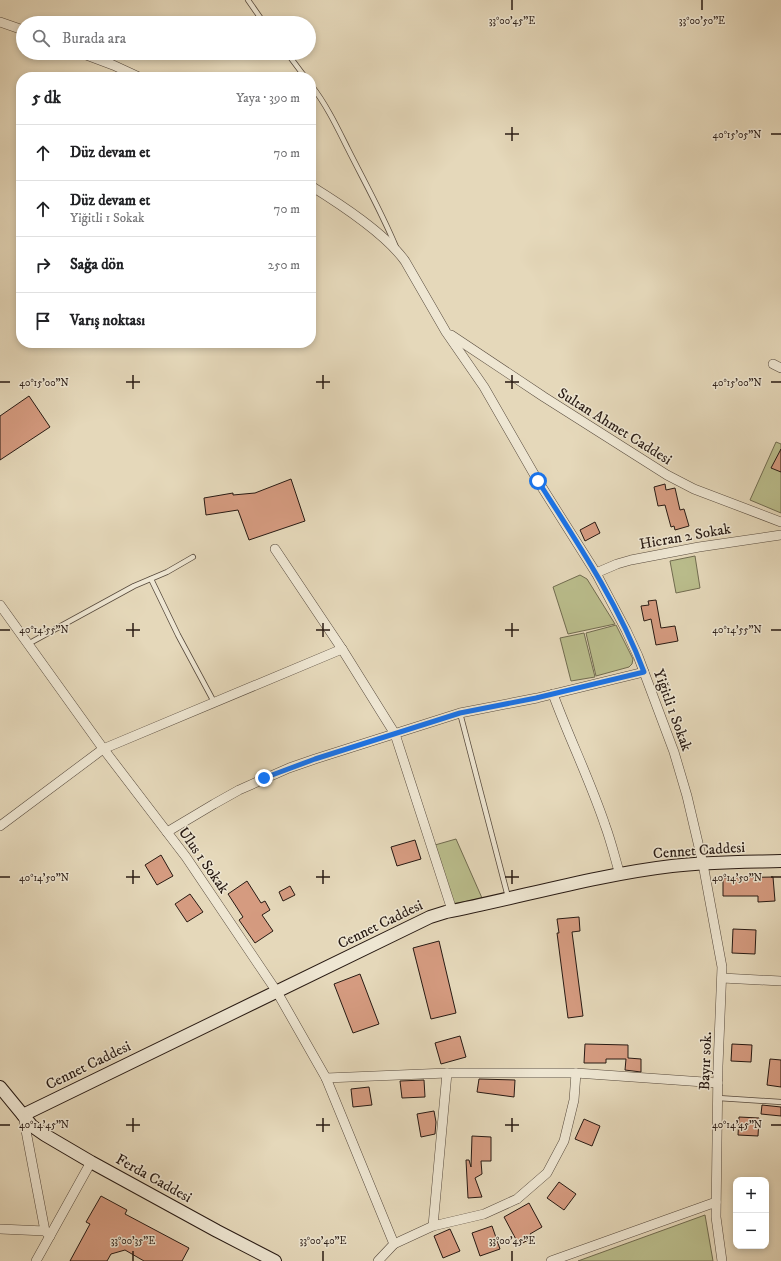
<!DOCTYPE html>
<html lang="tr">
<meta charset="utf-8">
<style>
:root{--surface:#fff;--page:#f6f6f6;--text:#202124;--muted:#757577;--line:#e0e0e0}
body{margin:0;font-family:"IM FELL DW Pica",serif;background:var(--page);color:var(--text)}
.controls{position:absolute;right:12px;bottom:12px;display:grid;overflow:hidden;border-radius:8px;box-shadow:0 2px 6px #0003}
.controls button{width:36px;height:36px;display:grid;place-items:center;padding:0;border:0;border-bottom:1px solid var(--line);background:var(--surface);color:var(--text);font:20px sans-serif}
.stop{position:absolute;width:12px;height:12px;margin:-9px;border:3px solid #1a73e8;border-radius:50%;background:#fff}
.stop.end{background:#1a73e8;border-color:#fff;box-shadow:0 1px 4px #0008}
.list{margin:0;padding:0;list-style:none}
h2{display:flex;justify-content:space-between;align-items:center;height:52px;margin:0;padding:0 16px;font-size:17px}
h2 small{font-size:13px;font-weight:400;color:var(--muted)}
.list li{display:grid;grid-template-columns:26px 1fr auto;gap:12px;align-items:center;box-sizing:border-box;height:56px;padding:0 16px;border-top:1px solid var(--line)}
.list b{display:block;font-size:15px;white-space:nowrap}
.list p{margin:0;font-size:13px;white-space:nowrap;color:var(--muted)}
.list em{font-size:13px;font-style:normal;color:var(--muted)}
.icon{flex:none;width:22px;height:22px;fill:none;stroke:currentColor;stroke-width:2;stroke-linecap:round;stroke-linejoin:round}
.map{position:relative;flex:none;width:781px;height:1261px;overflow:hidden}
.search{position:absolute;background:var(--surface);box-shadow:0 2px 6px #0003;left:16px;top:16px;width:300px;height:44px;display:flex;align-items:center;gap:10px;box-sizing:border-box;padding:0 14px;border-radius:22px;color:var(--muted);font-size:15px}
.panel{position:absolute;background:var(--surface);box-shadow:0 2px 6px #0003;left:16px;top:72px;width:300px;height:276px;border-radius:16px}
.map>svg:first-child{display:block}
.green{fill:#babd8c;stroke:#716c50}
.building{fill:#d59b80;stroke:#281a13}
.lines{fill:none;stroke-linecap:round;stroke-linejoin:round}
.lane-casing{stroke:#574a3d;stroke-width:6}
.street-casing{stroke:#574a3d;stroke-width:10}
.secondary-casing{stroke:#281a13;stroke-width:14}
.lane{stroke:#eee6d2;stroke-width:4.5}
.street{stroke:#eee6d2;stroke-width:9}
.secondary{stroke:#eee6d2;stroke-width:12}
.route{stroke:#1a73e8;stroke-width:5}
.ticks{fill:none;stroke:#281a13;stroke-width:1.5}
.labels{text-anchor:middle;stroke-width:3;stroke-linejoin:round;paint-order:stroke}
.street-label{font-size:15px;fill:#281a13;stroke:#eee6d2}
.ticks-label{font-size:10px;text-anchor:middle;fill:#281a13;stroke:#eee6d2;stroke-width:3;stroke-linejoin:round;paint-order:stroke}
</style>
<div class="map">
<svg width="781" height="1261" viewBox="0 0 781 1261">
<rect width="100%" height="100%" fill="#e5d8ba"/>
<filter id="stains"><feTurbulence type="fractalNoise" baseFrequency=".005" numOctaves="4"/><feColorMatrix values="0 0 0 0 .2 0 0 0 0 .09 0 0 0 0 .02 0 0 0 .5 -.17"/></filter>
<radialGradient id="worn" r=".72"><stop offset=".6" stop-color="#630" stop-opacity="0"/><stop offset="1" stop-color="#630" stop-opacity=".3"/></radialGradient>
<g class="green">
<path d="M776,442L781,444V513L750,500Z"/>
<path d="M695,556L700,588L676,593L670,561Z"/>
<path d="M580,575L587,579L615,624L568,634L553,587Z"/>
<path d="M616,625L633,659L632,664L629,667L596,676L586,633Z"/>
<path d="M584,633L595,677L571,681L560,638Z"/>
<path d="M456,839L482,898L454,904L435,845Z"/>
<path d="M705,1215L713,1261H578Z"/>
</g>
<g class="building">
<path d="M29,396L50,427L0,460V416Z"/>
<path d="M781,449V472L771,468Z"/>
<path d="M291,479L305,521L249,540L238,510L206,515L204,498L233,493V495L255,493Z"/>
<path d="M665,484L666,490L675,488L680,510L684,509L689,526L675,530L674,526L671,527L665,505L658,506L654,487Z"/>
<path d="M595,522L600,533L585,541L580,530Z"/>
<path d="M656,600L661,628L675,626L678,641L656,645L651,619L644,621L641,606L649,605L648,601Z"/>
<path d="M415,840L421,859L397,866L391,847Z"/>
<path d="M161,855L173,876L157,885L145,865Z"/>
<path d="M773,877L775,901L758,902V896H723V878Z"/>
<path d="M247,881L261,903L265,901L270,910L262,915L273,931L255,943L239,920L243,917L228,894Z"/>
<path d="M290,886L295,895L283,901L279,892Z"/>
<path d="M190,894L203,912L187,922L175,904Z"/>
<path d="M579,917L580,931L572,932L583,1016L568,1018L557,933H559L557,919Z"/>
<path d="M733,929L756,930L755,954L732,953Z"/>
<path d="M439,941L456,1013L431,1019L413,948Z"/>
<path d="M360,974L379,1024L353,1033L334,984Z"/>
<path d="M460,1036L466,1057L441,1064L435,1043Z"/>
<path d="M585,1044L628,1045V1058L641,1059V1072L625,1070L626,1059H606V1063H584Z"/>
<path d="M732,1044L752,1045L751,1062L731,1061Z"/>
<path d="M770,1059L781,1060V1087L767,1085Z"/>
<path d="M479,1079L515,1080L514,1097L477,1092Z"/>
<path d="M424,1080L425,1097L402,1098L400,1081Z"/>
<path d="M369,1087L372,1105L353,1107L351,1089Z"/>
<path d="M762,1105L781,1107V1116L761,1114Z"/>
<path d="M434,1111L436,1122L435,1134L421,1137L417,1114Z"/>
<path d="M739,1117L759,1118L758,1136L738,1135Z"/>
<path d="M584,1119L600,1126L592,1146L575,1139Z"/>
<path d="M472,1136L491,1137V1161H481L482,1174L475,1178L482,1197L468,1198L466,1160H469L471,1167Z"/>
<path d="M559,1182L576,1194L564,1210L547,1198Z"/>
<path d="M101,1196L127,1210L125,1214L189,1248L182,1261H144L125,1250L111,1254L107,1261H70L90,1224L86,1222Z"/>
<path d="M529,1203L542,1227L530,1234L532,1238L519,1245L504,1217Z"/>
<path d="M492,1226L500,1249L480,1256L472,1233Z"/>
<path d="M450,1229L460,1251L443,1258L434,1236Z"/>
</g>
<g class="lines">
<g class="lane-casing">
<g id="lane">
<path d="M248,0L264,23"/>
<path d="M287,53L305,77"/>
<path d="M311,85C326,104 337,127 348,149C364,181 382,213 396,247"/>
<path d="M151,579L178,635L214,702"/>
<path d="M28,644L134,586L167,572L193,557"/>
<path d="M460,713L508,897"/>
<path d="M718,1098L781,1102"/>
</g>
</g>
<g class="street-casing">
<g id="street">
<path d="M0,22L23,30"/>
<path d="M81,53L113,65L139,77"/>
<path d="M311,186C340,204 385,233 405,261L446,332L484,387L538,481L596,573L626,630L638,656L674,752L687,796L703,864L722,967L718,1066L716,1217L722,1261"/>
<path d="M451,335L544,397L667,475L694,489L781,522"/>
<path d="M773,364L781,368"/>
<path d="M275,549L342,649L395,734L452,910"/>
<path d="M596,573L617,564L631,560L699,547L781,535"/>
<path d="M0,605L102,747L186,857L277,992L326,1078L394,1244L378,1261"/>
<path d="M553,694C569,738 590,780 605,825C611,841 615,858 620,875"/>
<path d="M0,826L103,749L342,649"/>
<path d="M167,832L214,804L239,790L289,768L315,759L460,713L537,698L644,672"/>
<path d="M722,978L781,981"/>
<path d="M326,1078L447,1073H576L718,1083"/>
<path d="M23,1115L45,1231L50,1236"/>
<path d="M433,1226L447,1073"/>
<path d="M0,1229L45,1231"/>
<path d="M394,1244L433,1226L484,1214L517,1199L547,1173L564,1141L574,1100L576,1073"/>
<path d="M36,1261L91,1162"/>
<path d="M551,1261L716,1202"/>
</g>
</g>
<g class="secondary-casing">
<g id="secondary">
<path d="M0,1087L32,1126L45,1135L91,1162L217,1231L275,1261"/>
<path d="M23,1115L430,917L446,912C522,897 596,875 672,866C708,862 745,862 781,861"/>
</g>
</g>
<use href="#lane" class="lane"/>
<use href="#street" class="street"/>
<use href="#secondary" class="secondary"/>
</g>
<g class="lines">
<path class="route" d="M264,778L315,759L460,713L536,698L644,672C618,603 577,542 538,481"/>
</g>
<path class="ticks" d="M512,0V10M702,0V10M512,127V141M505,134H519M771,134H781M133,375V389M323,375V389M512,375V389M0,382H10M126,382H140M316,382H330M505,382H519M771,382H781M133,623V637M323,623V637M512,623V637M0,630H10M126,630H140M316,630H330M505,630H519M771,630H781M133,870V884M323,870V884M512,870V884M0,877H10M126,877H140M316,877H330M505,877H519M771,877H781M133,1118V1132M323,1118V1132M512,1118V1132M0,1125H10M126,1125H140M316,1125H330M505,1125H519M771,1125H781M133,1251V1261M323,1251V1261M512,1251V1261"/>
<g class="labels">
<g class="street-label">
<text transform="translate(615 426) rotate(32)" y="5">Sultan Ahmet Caddesi</text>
<text transform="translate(685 536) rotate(-10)" y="5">Hicran 2 Sokak</text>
<text transform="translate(673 710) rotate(70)" y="5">Yiğitli 1 Sokak</text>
<text transform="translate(699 850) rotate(-4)" y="5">Cennet Caddesi</text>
<text transform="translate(204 860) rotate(55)" y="5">Ulus 1 Sokak</text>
<text transform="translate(380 924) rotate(-26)" y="5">Cennet Caddesi</text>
<text transform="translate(705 1061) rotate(-88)" y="5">Bayır sok.</text>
<text transform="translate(88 1065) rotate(-26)" y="5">Cennet Caddesi</text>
<text transform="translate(154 1178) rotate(29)" y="5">Ferda Caddesi</text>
</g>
</g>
<g class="ticks-label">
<text x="512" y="24">33°00'45"E</text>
<text x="702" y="24">33°00'50"E</text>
<text x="737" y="138">40°15'05"N</text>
<text x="44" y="386">40°15'00"N</text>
<text x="737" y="386">40°15'00"N</text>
<text x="44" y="633">40°14'55"N</text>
<text x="737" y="633">40°14'55"N</text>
<text x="44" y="881">40°14'50"N</text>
<text x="737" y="881">40°14'50"N</text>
<text x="44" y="1128">40°14'45"N</text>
<text x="737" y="1128">40°14'45"N</text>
<text x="133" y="1244">33°00'35"E</text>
<text x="323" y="1244">33°00'40"E</text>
<text x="512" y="1244">33°00'45"E</text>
</g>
<rect width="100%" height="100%" filter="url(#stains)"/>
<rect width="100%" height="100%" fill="url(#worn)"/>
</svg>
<div class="controls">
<button>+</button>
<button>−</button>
</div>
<div class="stop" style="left:538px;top:481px"></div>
<div class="stop end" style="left:264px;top:778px"></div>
<div class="search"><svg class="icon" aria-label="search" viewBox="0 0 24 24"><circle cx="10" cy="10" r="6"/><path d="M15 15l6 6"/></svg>Burada ara</div>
<section class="panel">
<h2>5 dk<small>Yaya · 390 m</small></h2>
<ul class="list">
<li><svg class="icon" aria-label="ahead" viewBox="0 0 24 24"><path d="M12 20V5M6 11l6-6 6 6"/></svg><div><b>Düz devam et</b></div><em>70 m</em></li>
<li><svg class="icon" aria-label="ahead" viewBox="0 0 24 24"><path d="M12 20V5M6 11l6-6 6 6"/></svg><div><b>Düz devam et</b><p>Yiğitli 1 Sokak</p></div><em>70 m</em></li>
<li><svg class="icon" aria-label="right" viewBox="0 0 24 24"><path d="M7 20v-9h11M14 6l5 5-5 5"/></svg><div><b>Sağa dön</b></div><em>250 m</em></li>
<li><svg class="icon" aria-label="arrive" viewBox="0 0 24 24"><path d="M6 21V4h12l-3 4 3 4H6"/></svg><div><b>Varış noktası</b></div></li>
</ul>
</section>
</div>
